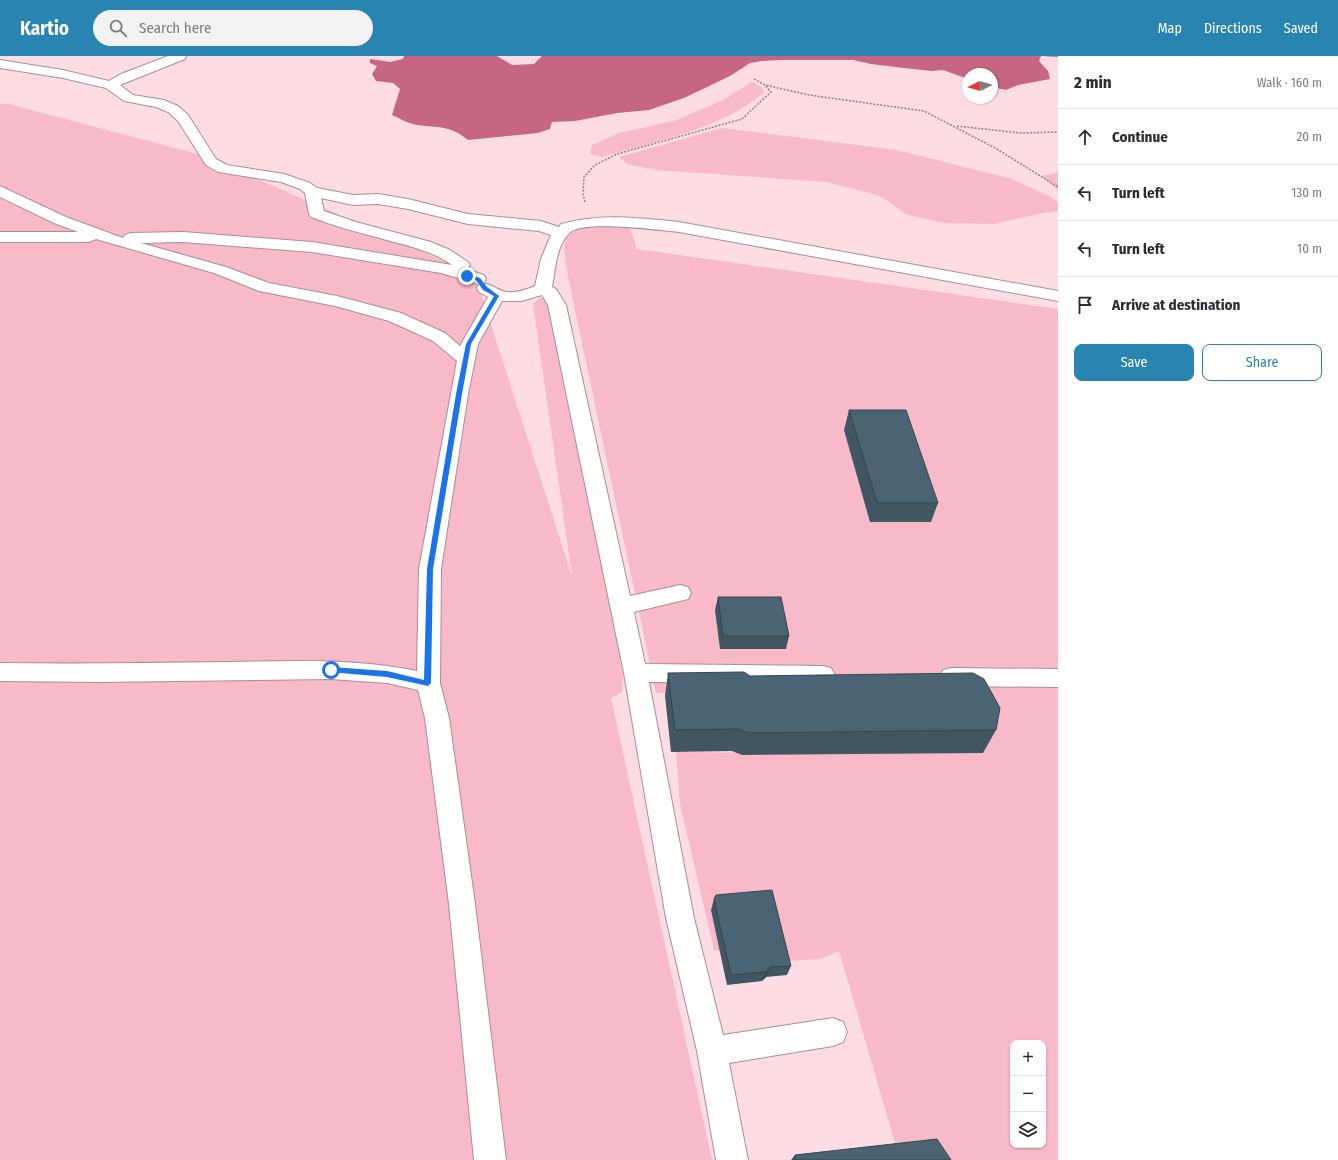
<!DOCTYPE html>
<meta charset="utf-8">
<style>
:root{--surface:#fff;--page:#f2f2f3;--text:#2b2b33;--muted:#7c7c81;--line:#e1e1e2;--accent:#2884b1}
body{margin:0;font-family:"Fira Sans Condensed",sans-serif;background:var(--page);color:var(--text)}
.controls{position:absolute;right:12px;bottom:12px;display:grid;overflow:hidden;border-radius:8px;box-shadow:0 1px 3px #0004}
.controls button{width:36px;height:36px;display:grid;place-items:center;padding:0;border:0;border-bottom:1px solid var(--line);background:var(--surface);color:var(--text);font:20px sans-serif}
.compass{position:absolute;left:962px;top:12px;width:36px;height:36px;border-radius:50%;background:var(--surface);box-shadow:0 1px 3px #0004;rotate:264deg}
.stop{position:absolute;width:12px;height:12px;margin:-9px;border:3px solid #1a73e8;border-radius:50%;background:#fff}
.stop.end{background:#1a73e8;border-color:#fff;box-shadow:0 1px 4px #0008}
.list{margin:0;padding:0;list-style:none}
h2{display:flex;justify-content:space-between;align-items:center;height:52px;margin:0;padding:0 16px;font-size:17px}
h2 small{font-size:13px;font-weight:400;color:var(--muted)}
.list li{display:grid;grid-template-columns:26px 1fr auto;gap:12px;align-items:center;box-sizing:border-box;height:56px;padding:0 16px;border-top:1px solid var(--line)}
.list b{display:block;font-size:15px;white-space:nowrap}
.list em{font-size:13px;font-style:normal;color:var(--muted)}
.actions{display:flex;gap:8px;padding:12px 16px}
.actions a{flex:1;padding:9px 0;border:1px solid var(--accent);border-radius:8px;text-align:center;font-size:14px;color:var(--accent)}
.actions .main{background:var(--accent);color:#fff}
.icon{flex:none;width:22px;height:22px;fill:none;stroke:currentColor;stroke-width:2;stroke-linecap:round;stroke-linejoin:round}
.map{position:relative;flex:none;width:1058px;height:1104px;overflow:hidden}
header{display:flex;align-items:center;gap:24px;box-sizing:border-box;height:56px;padding:0 20px;background:var(--accent);color:#fff}
header strong{font-size:19px}
nav{display:flex;gap:22px;margin-inline-start:auto;font-size:14px}
.search{width:280px;height:36px;background:var(--page);display:flex;align-items:center;gap:10px;box-sizing:border-box;padding:0 14px;border-radius:22px;color:var(--muted);font-size:15px}
main{display:flex}
aside{flex:1;background:var(--surface)}
.map>svg:first-child{display:block}
.green{fill:#f8bac9;fill-rule:evenodd}
.water{fill:#c76682}
.lines{fill:none;stroke-linecap:round;stroke-linejoin:round}
.minor-casing{stroke:#ab8d93;stroke-width:2}
.path{stroke:#978085;stroke-width:1.5;stroke-dasharray:2 1.5;stroke-linecap:butt}
.minor{fill:#fff;fill-rule:evenodd}
.wall{fill:#405663}
.shaded-wall{fill:#344650}
.building{fill:#4b6473;stroke:#344650}
.route{fill:#1a73e8}
</style>
<header>
<strong>Kartio</strong>
<div class="search"><svg class="icon" aria-label="search" viewBox="0 0 24 24"><circle cx="10" cy="10" r="6"/><path d="M15 15l6 6"/></svg>Search here</div>
<nav><a>Map</a><a>Directions</a><a>Saved</a></nav>
</header>
<main>
<div class="map">
<svg width="1058" height="1104" viewBox="0 0 1058 1104">
<rect width="100%" height="100%" fill="#fddce3"/>
<g class="green">
<path d="M752,26L760,30L764,36C727,71 651,87 602,101L590,98L592,89L619,77L677,64L723,44Z"/>
<path d="M0,48H9L205,100L475,219L572,520L533,248L539,242L550,241L612,529L618,587L623,618L622,636L611,642L712,1104H0Z"/>
<path d="M722,72L897,94L1012,123L1051,141L1058,147V155L1043,157L994,168L944,167L908,159L880,140L827,126L655,114L627,108L619,101Z"/>
<path d="M1058,116V134L1041,120Z"/>
<path d="M629,169L637,193L1058,253V1104H900L839,895L820,903L773,906L714,894L680,748L676,696L782,697L764,633L656,637L568,221C567,211 563,197 565,187C569,165 611,170 629,169ZM1013,987H1043V1089H1013Z"/>
</g>
<path class="water" d="M404,0H497L512,9L534,8L542,0H1058V1L1041,0L1039,5L1048,15L1050,23L1018,29L1006,34L992,31V18H968V23L943,14L932,15L904,12L871,8L853,4H782L762,5L750,7L730,20L684,42L649,54L617,57L575,65L552,66L550,73L538,77L468,84C450,69 439,72 418,69C409,68 401,63 392,59L400,33L393,27L376,25L372,18L377,10L370,7V3L390,6L403,3Z"/>
<g class="lines">
<g class="minor-casing">
<g id="minor">
<path d="M168,0H186L185,3L120,29L133,39L164,44L178,50L188,59L216,103L227,109L284,118L310,127L317,132L353,139L378,138L408,143L468,158L541,165L559,171L561,168C603,157 637,162 679,166L1058,235V245L679,176C657,174 590,165 572,175C570,176 566,181 564,184C556,196 555,216 552,231L556,233L566,249L630,540L680,529L688,531L691,537L688,543L634,556L645,608L823,610L831,612L835,619L831,626L823,628L649,626L694,862L723,979L833,962L843,966L847,976L843,986L833,990L729,1007L748,1104H716L697,995L666,862L624,617L548,249L542,239L521,245H502L478,288L468,338L441,513L440,627L449,662L475,848L506,1104H474L449,848L425,662L418,634L387,627L331,623L99,626L0,625V607C76,608 151,607 227,606C291,605 354,602 417,615L419,513L457,305L433,285L389,265L335,250L259,235L214,217L96,183L89,186H0V176H78L54,167L0,141V130L66,161L123,182L125,179L131,177L183,176L312,186L452,209C431,194 404,189 380,182C357,176 334,170 311,161L309,158L305,137L300,133L281,126L218,116L206,109L178,65L168,56L156,51L124,45L106,32L63,22L0,12V4L63,14L109,25L121,18ZM321,142L353,149L378,148L408,153L468,168L539,175L551,179L541,203L535,230C526,234 516,237 506,236C496,234 491,226 479,228L477,232L479,236L488,241L460,290L445,277L401,257L337,240L269,227L226,211L141,187L183,186L312,196L441,217L478,228L484,227L486,223L484,219L465,213L468,212L470,209L468,206L450,194L431,186L356,166L324,155Z"/>
<path d="M951,612L1058,613V631L951,630L943,628L939,621L943,614Z"/>
</g>
</g>
<g class="path">
<path d="M754,23L765,29L809,39L924,55L997,93L1058,131"/>
<path d="M957,70L1020,77L1058,76"/>
<path d="M585,146L583,138L584,121L595,109L617,98L742,63L771,36L765,29"/>
</g>
<use href="#minor" class="minor"/>
</g>
<g class="wall">
<path d="M849,354L938,447L931,466H870L844,374Z"/>
<path d="M718,541L789,580L786,593H720L715,554Z"/>
<path d="M668,617L750,620L996,674L983,697L742,699L732,695L671,696L665,640Z"/>
<path d="M714,843L791,910L787,919L766,921L762,925L727,929L711,854Z"/>
<path d="M795,1099L951,1104H791Z"/>
</g>
<path class="shaded-wall" d="M770,911L766,921L762,925L766,916Z"/>
<g class="building">
<path d="M849,354H906L938,447H877Z"/>
<path d="M718,541H781L789,580H723Z"/>
<path d="M744,616L750,620L973,617L984,623L1000,652L996,674L748,677L738,673L675,674L668,617Z"/>
<path d="M772,834L791,910L770,911L766,916L731,919L714,843L716,839Z"/>
<path d="M937,1083L951,1104H796L795,1099Z"/>
</g>
<path class="route" d="M467,218L480,222L487,231L499,240L471,288L462,338L433,513L431,627L428,630L387,621L329,616L328,614L331,611L387,615L424,624L427,513L456,338L466,288L494,240L483,234L476,224L465,221Z"/>
</svg>
<div class="controls">
<button>+</button>
<button>−</button>
<button><svg class="icon" aria-label="layers" viewBox="0 0 24 24"><path d="M12 4l9 5-9 5-9-5zM3 14l9 5 9-5"/></svg></button>
</div>
<svg class="compass" viewBox="-18 -18 36 36"><path d="M0-13l5 13h-10z" fill="#e53935"/><path d="M0 13l5-13h-10z" fill="#7c7c81"/></svg>
<div class="stop" style="left:331px;top:614px"></div>
<div class="stop end" style="left:467px;top:220px"></div>
</div>
<aside>
<h2>2 min<small>Walk · 160 m</small></h2>
<ul class="list">
<li><svg class="icon" aria-label="ahead" viewBox="0 0 24 24"><path d="M12 20V5M6 11l6-6 6 6"/></svg><div><b>Continue</b></div><em>20 m</em></li>
<li><svg class="icon" aria-label="left" viewBox="0 0 24 24"><path d="M17 20v-9H6M10 6l-5 5 5 5"/></svg><div><b>Turn left</b></div><em>130 m</em></li>
<li><svg class="icon" aria-label="left" viewBox="0 0 24 24"><path d="M17 20v-9H6M10 6l-5 5 5 5"/></svg><div><b>Turn left</b></div><em>10 m</em></li>
<li><svg class="icon" aria-label="arrive" viewBox="0 0 24 24"><path d="M6 21V4h12l-3 4 3 4H6"/></svg><div><b>Arrive at destination</b></div></li>
</ul>
<div class="actions"><a class="main">Save</a><a>Share</a></div>
</aside>
</main>
